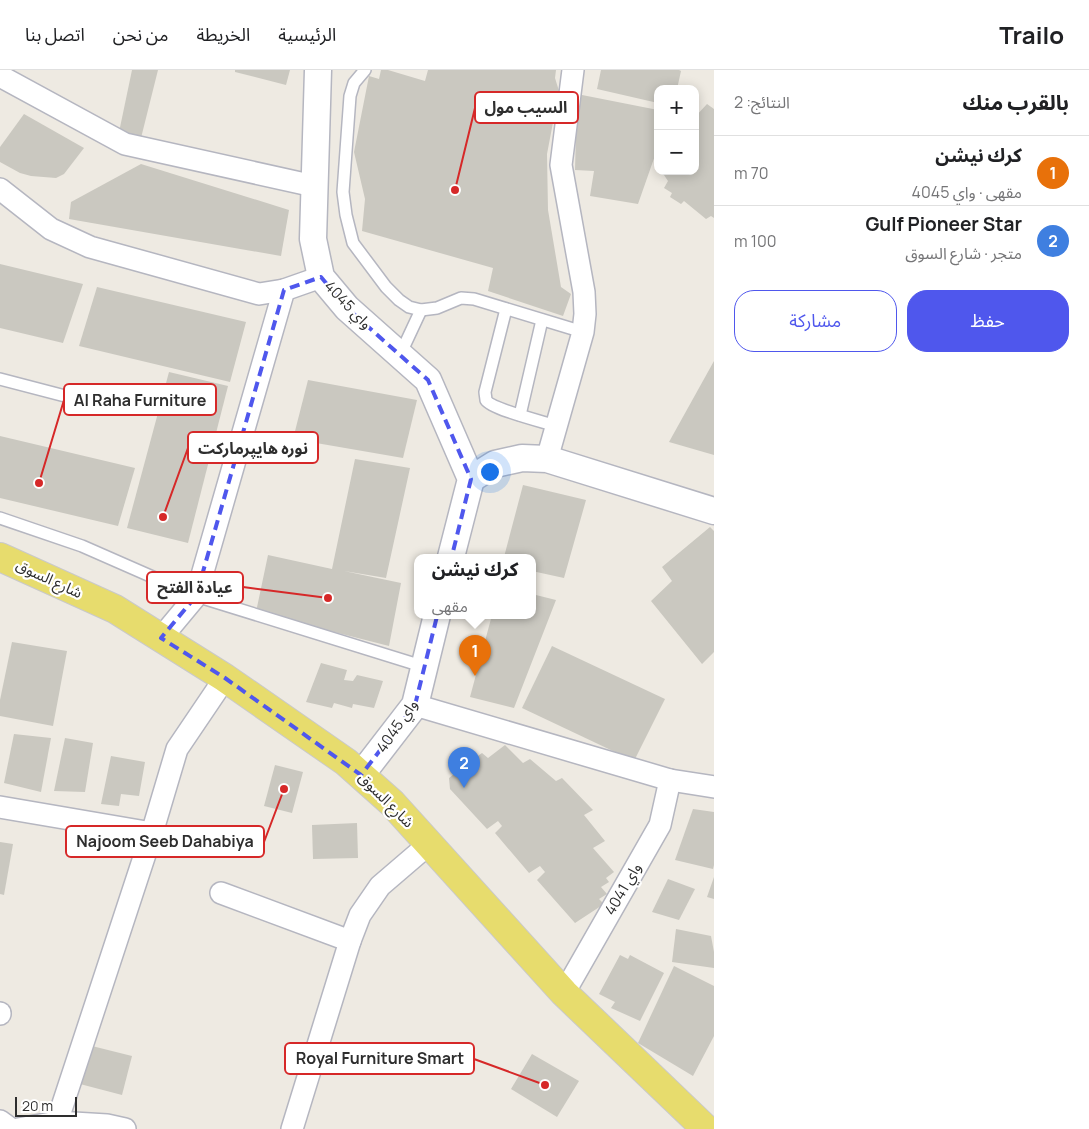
<!DOCTYPE html>
<html lang="ar">
<meta charset="utf-8">
<style>
:root{--surface:#fff;--page:#f6f6f6;--text:#202124;--muted:#757577;--line:#e0e0e0;--accent:#4f57ed}
body{margin:0;font-family:Manrope,"Noto Sans Arabic",sans-serif;background:var(--page);color:var(--text);direction:rtl}
.controls{position:absolute;right:15px;top:15px;display:grid;overflow:hidden;border-radius:10px;box-shadow:0 2px 12px #0003}
.controls button{width:45px;height:45px;display:grid;place-items:center;padding:0;border:0;border-bottom:1px solid var(--line);background:var(--surface);color:var(--text);font:25px sans-serif}
.scale{position:absolute;left:15px;bottom:12px;width:62px;box-sizing:border-box;padding-left:5px;border:2px solid #2e2e2e;border-top:0;font-size:14px;line-height:18px;white-space:nowrap;color:#2e2e2e;-webkit-text-stroke:4px #fff;paint-order:stroke}
.you{position:absolute;left:489px;top:401px;width:18px;height:18px;margin:-12px;border:4px solid #fff;border-radius:50%;background:#1a73e8;box-shadow:0 0 0 8px #1a73e833}
.badge{display:grid;place-items:center;width:32px;height:32px;border-radius:50%;background:var(--accent);color:#fff;font-size:16px;font-weight:700}
.pin{position:absolute;translate:-50% -41px;filter:drop-shadow(0 1px 2px #0008)}
.pin::after{content:'';position:absolute;top:26px;width:18px;height:15px;background:inherit;clip-path:polygon(0 0,100% 0,50% 100%)}
.popup{position:absolute;left:414px;top:484px;width:122px;height:65px;box-sizing:border-box;display:grid;place-content:center;border-radius:10px;background:var(--surface);filter:drop-shadow(0 1px 4px #0005);font-size:16px;white-space:nowrap;color:var(--muted)}
.popup b{font-size:19px;color:var(--text)}
.popup::after{content:'';position:absolute;left:50%;top:100%;margin-left:-10px;border:10px solid transparent;border-top-color:var(--surface)}
.list{margin:0;padding:0;list-style:none}
h2{display:flex;justify-content:space-between;align-items:center;height:65px;margin:0;padding:0 20px;font-size:21px}
h2 small{font-size:16px;font-weight:400;color:var(--muted)}
.list li{display:grid;grid-template-columns:32px 1fr auto;gap:15px;align-items:center;box-sizing:border-box;height:70px;padding:0 20px;border-top:1px solid var(--line)}
.list b{display:block;font-size:19px;white-space:nowrap}
.list p{margin:0;font-size:16px;white-space:nowrap;color:var(--muted)}
.list em{font-size:16px;font-style:normal;color:var(--muted)}
.actions{display:flex;gap:10px;padding:15px 20px}
.actions a{flex:1;padding:11px 0;border:1px solid var(--accent);border-radius:20px;text-align:center;font-size:18px;color:var(--accent)}
.actions .main{background:var(--accent);color:#fff}
.map{position:relative;flex:none;width:714px;height:1059px;overflow:hidden;direction:ltr}
header{display:flex;align-items:center;gap:30px;box-sizing:border-box;height:70px;padding:0 25px;background:var(--surface);border-bottom:1px solid var(--line)}
header strong{font-size:24px}
nav{display:flex;gap:28px;margin-inline-start:auto;font-size:18px}
main{display:flex}
aside{flex:1;background:var(--surface)}
.map>svg:first-child{display:block}
.building{fill:#cac8c0}
.lines{fill:none;stroke-linecap:round;stroke-linejoin:round}
.service-casing{stroke:#b5b6c0;stroke-width:14}
.minor-casing{stroke:#b5b6c0;stroke-width:24}
.tertiary-casing{stroke:#b5b6c0;stroke-width:29}
.primary-casing{stroke:#c9c9c9;stroke-width:30}
.service{stroke:#fff;stroke-width:11}
.minor{stroke:#fff;stroke-width:21}
.tertiary{stroke:#fff;stroke-width:26}
.primary{stroke:#e7dc6d;stroke-width:28}
.marked{fill:none;stroke:#4f57ed;stroke-width:4;stroke-dasharray:10 6;stroke-linejoin:round}
.labels{text-anchor:middle;stroke-width:4.5;stroke-linejoin:round;paint-order:stroke}
.street-label{font-size:15px;fill:#2e2e2e;stroke:#fff}
.leader{fill:none;stroke:#d62828;stroke-width:2}
.callout-dot{fill:#d62828;stroke:#fff;stroke-width:2}
.callout{fill:#fff;stroke:#d62828;stroke-width:2}
.callout-label{font-size:16px;text-anchor:middle;font-weight:bold;fill:#2e2e2e}
</style>
<header>
<strong>Trailo</strong>
<nav><a>الرئيسية</a><a>الخريطة</a><a>من نحن</a><a>اتصل بنا</a></nav>
</header>
<main>
<aside>
<h2>بالقرب منك<small>النتائج: 2</small></h2>
<ul class="list">
<li><span class="badge" style="background:#e8710a">1</span><div><b>كرك نيشن</b><p>مقهى · واي 4045</p></div><em>70 m</em></li>
<li><span class="badge" style="background:#3f7fe0">2</span><div><b>Gulf Pioneer Star</b><p>متجر · شارع السوق</p></div><em>100 m</em></li>
</ul>
<div class="actions"><a class="main">حفظ</a><a>مشاركة</a></div>
</aside>
<div class="map">
<svg width="714" height="1059" viewBox="0 0 714 1059">
<rect width="100%" height="100%" fill="#eeeae2"/>
<g class="building">
<path d="M132,0H158L140,72L118,67Z"/>
<path d="M235,0H290L286,15L235,2Z"/>
<path d="M381,0H388L425,11L428,0H556L555,8L559,21L547,84L548,140L561,217L571,224L563,246L488,221L493,198L362,161L365,129L354,82L369,6L379,9Z"/>
<path d="M601,0H679L681,1L677,19H658V33L597,19Z"/>
<path d="M577,24L658,40V77L638,134L590,126L594,101L575,100Z"/>
<path d="M707,34L714,39V148L711,146L706,149L684,131L681,134L670,127L672,123L664,118L668,111L664,105L668,101H695V47Z"/>
<path d="M24,44L84,78L64,104L56,108L31,106L20,103L0,92V77Z"/>
<path d="M141,94L289,140L281,186L69,149L71,132Z"/>
<path d="M0,194L83,214L63,273L0,258Z"/>
<path d="M97,217L246,252L230,312L79,276Z"/>
<path d="M714,291V385L669,372Z"/>
<path d="M169,302L228,316L188,473L127,458Z"/>
<path d="M308,310L417,330L403,388L293,369Z"/>
<path d="M0,366L135,398L118,456L0,428Z"/>
<path d="M355,389L410,398L386,508L344,501L401,513L389,576L256,542L268,485L332,499Z"/>
<path d="M523,415L586,430L564,508L532,501V487H504Z"/>
<path d="M710,457L714,461V582L702,594L651,531L672,511L662,497Z"/>
<path d="M532,524L556,530L514,638L470,627L492,545H532Z"/>
<path d="M12,572L67,581L53,656L0,646V630Z"/>
<path d="M552,576L665,629L634,691L522,638Z"/>
<path d="M321,593L347,600L344,610L353,611L357,605L383,611L374,638L353,634L352,638L334,633L332,638L306,632Z"/>
<path d="M14,664L51,668L41,722L4,713Z"/>
<path d="M65,668L93,673L85,722L54,721Z"/>
<path d="M505,675L523,693L530,689L556,711L562,708L593,740L584,745L605,771L593,778L614,802L606,808L609,812L601,817L607,824L599,829L604,834L575,853L537,810L545,802L540,796L529,803L495,763L502,756L498,751L487,759L450,719L449,708L462,698L460,691L470,683L475,688L482,683L488,688Z"/>
<path d="M111,686L145,692L139,726L121,724L119,736L101,734Z"/>
<path d="M275,695L303,702L292,743L264,736Z"/>
<path d="M693,739L714,742V795L713,799L675,790Z"/>
<path d="M357,753L358,788L313,789L312,755Z"/>
<path d="M0,772L13,774L4,825L0,824Z"/>
<path d="M714,807V829L707,827Z"/>
<path d="M668,809L695,819L679,850L652,842Z"/>
<path d="M676,859L711,866L714,882V898L672,892Z"/>
<path d="M620,885L628,889L630,885L664,903L640,951L611,938L615,932L599,924Z"/>
<path d="M674,896L714,916V966L693,1006L638,973Z"/>
<path d="M92,976L132,986L122,1025L80,1014Z"/>
<path d="M532,984L579,1011L557,1047L511,1019Z"/>
</g>
<g class="lines">
<g class="service-casing">
<g id="service">
<path d="M365,0L354,13L350,26L343,122L346,145L353,173L386,217L399,230L409,237L421,240L437,238L461,228L474,229L583,262"/>
<path d="M506,239L485,322C485,323 486,329 486,330C491,339 544,352 556,356"/>
<path d="M400,285L421,240"/>
<path d="M0,309L115,339"/>
<path d="M520,345L542,250"/>
<path d="M0,448L82,476L196,526L425,597"/>
</g>
</g>
<g class="minor-casing">
<g id="minor">
<path d="M0,6L125,74L314,116"/>
<path d="M0,119L51,159L90,177L259,224L284,220"/>
<path d="M547,389L583,262L585,244L584,222L561,95L573,0"/>
<path d="M161,568L196,526L284,220L321,207"/>
<path d="M415,635L670,710L714,717"/>
<path d="M0,737L152,763"/>
<path d="M221,823L350,871"/>
<path d="M564,923L660,755L670,710"/>
<path d="M0,944V943"/>
<path d="M0,1051L11,1059"/>
<path d="M57,1052L152,763L177,679L225,608"/>
<path d="M18,1059L57,1052L107,1055L125,1059"/>
<path d="M292,1059L350,871L360,845L380,816L429,774"/>
</g>
</g>
<g class="tertiary-casing">
<g id="tertiary">
<path d="M318,0L313,169L321,207L347,238L428,310L471,409L451,487"/>
<path d="M471,409L495,394L522,388L547,389L714,441"/>
<path d="M361,705L415,635L437,545"/>
</g>
</g>
<g class="primary-casing">
<path id="primary" d="M0,487L115,539L225,608L346,692L392,733L564,923L706,1059"/>
</g>
<use href="#service" class="service"/>
<use href="#minor" class="minor"/>
<use href="#tertiary" class="tertiary"/>
<use href="#primary" class="primary"/>
</g>
<path class="marked" d="M321,207L347,238L428,310L471,409L415,635L361,705L225,608L161,568L196,526L284,220Z"/>
<g class="labels">
<g class="street-label">
<text transform="translate(348 235) rotate(46)" y="5">واي 4045</text>
<text transform="translate(49 509) rotate(25)" y="5">شارع السوق</text>
<text transform="translate(397 656) rotate(-56)" y="5">واي 4045</text>
<text transform="translate(386 730) rotate(45)" y="5">شارع السوق</text>
<text transform="translate(623 819) rotate(-60)" y="5">واي 4041</text>
</g>
</g>
<path class="leader" d="M455 120L475 38M39 413L64 330M163 447L188 378M328 528L243 517M284 719L264 772M545 1015L474 989"/>
<g class="callout-dot">
<circle cx="455" cy="120" r="5"/>
<circle cx="39" cy="413" r="5"/>
<circle cx="163" cy="447" r="5"/>
<circle cx="328" cy="528" r="5"/>
<circle cx="284" cy="719" r="5"/>
<circle cx="545" cy="1015" r="5"/>
</g>
<g class="callout">
<rect x="475" y="22" width="103" height="31" rx="5"/>
<rect x="64" y="314" width="152" height="31" rx="5"/>
<rect x="188" y="362" width="130" height="31" rx="5"/>
<rect x="147" y="502" width="96" height="31" rx="5"/>
<rect x="66" y="756" width="198" height="31" rx="5"/>
<rect x="285" y="973" width="189" height="31" rx="5"/>
</g>
<g class="callout-label">
<text x="526" y="43">السيب مول</text>
<text x="140" y="336">Al Raha Furniture</text>
<text x="253" y="384">نوره هايپرماركت</text>
<text x="195" y="523">عيادة الفتح</text>
<text x="165" y="777">Najoom Seeb Dahabiya</text>
<text x="380" y="994">Royal Furniture Smart</text>
</g>
</svg>
<div class="controls">
<button>+</button>
<button>−</button>
</div>
<div class="scale">20 m</div>
<div class="you"></div>
<div class="pin badge" style="left:475px;top:606px;background:#e8710a">1</div>
<div class="popup"><b>كرك نيشن</b>مقهى</div>
<div class="pin badge" style="left:464px;top:718px;background:#3f7fe0">2</div>
</div>
</main>
